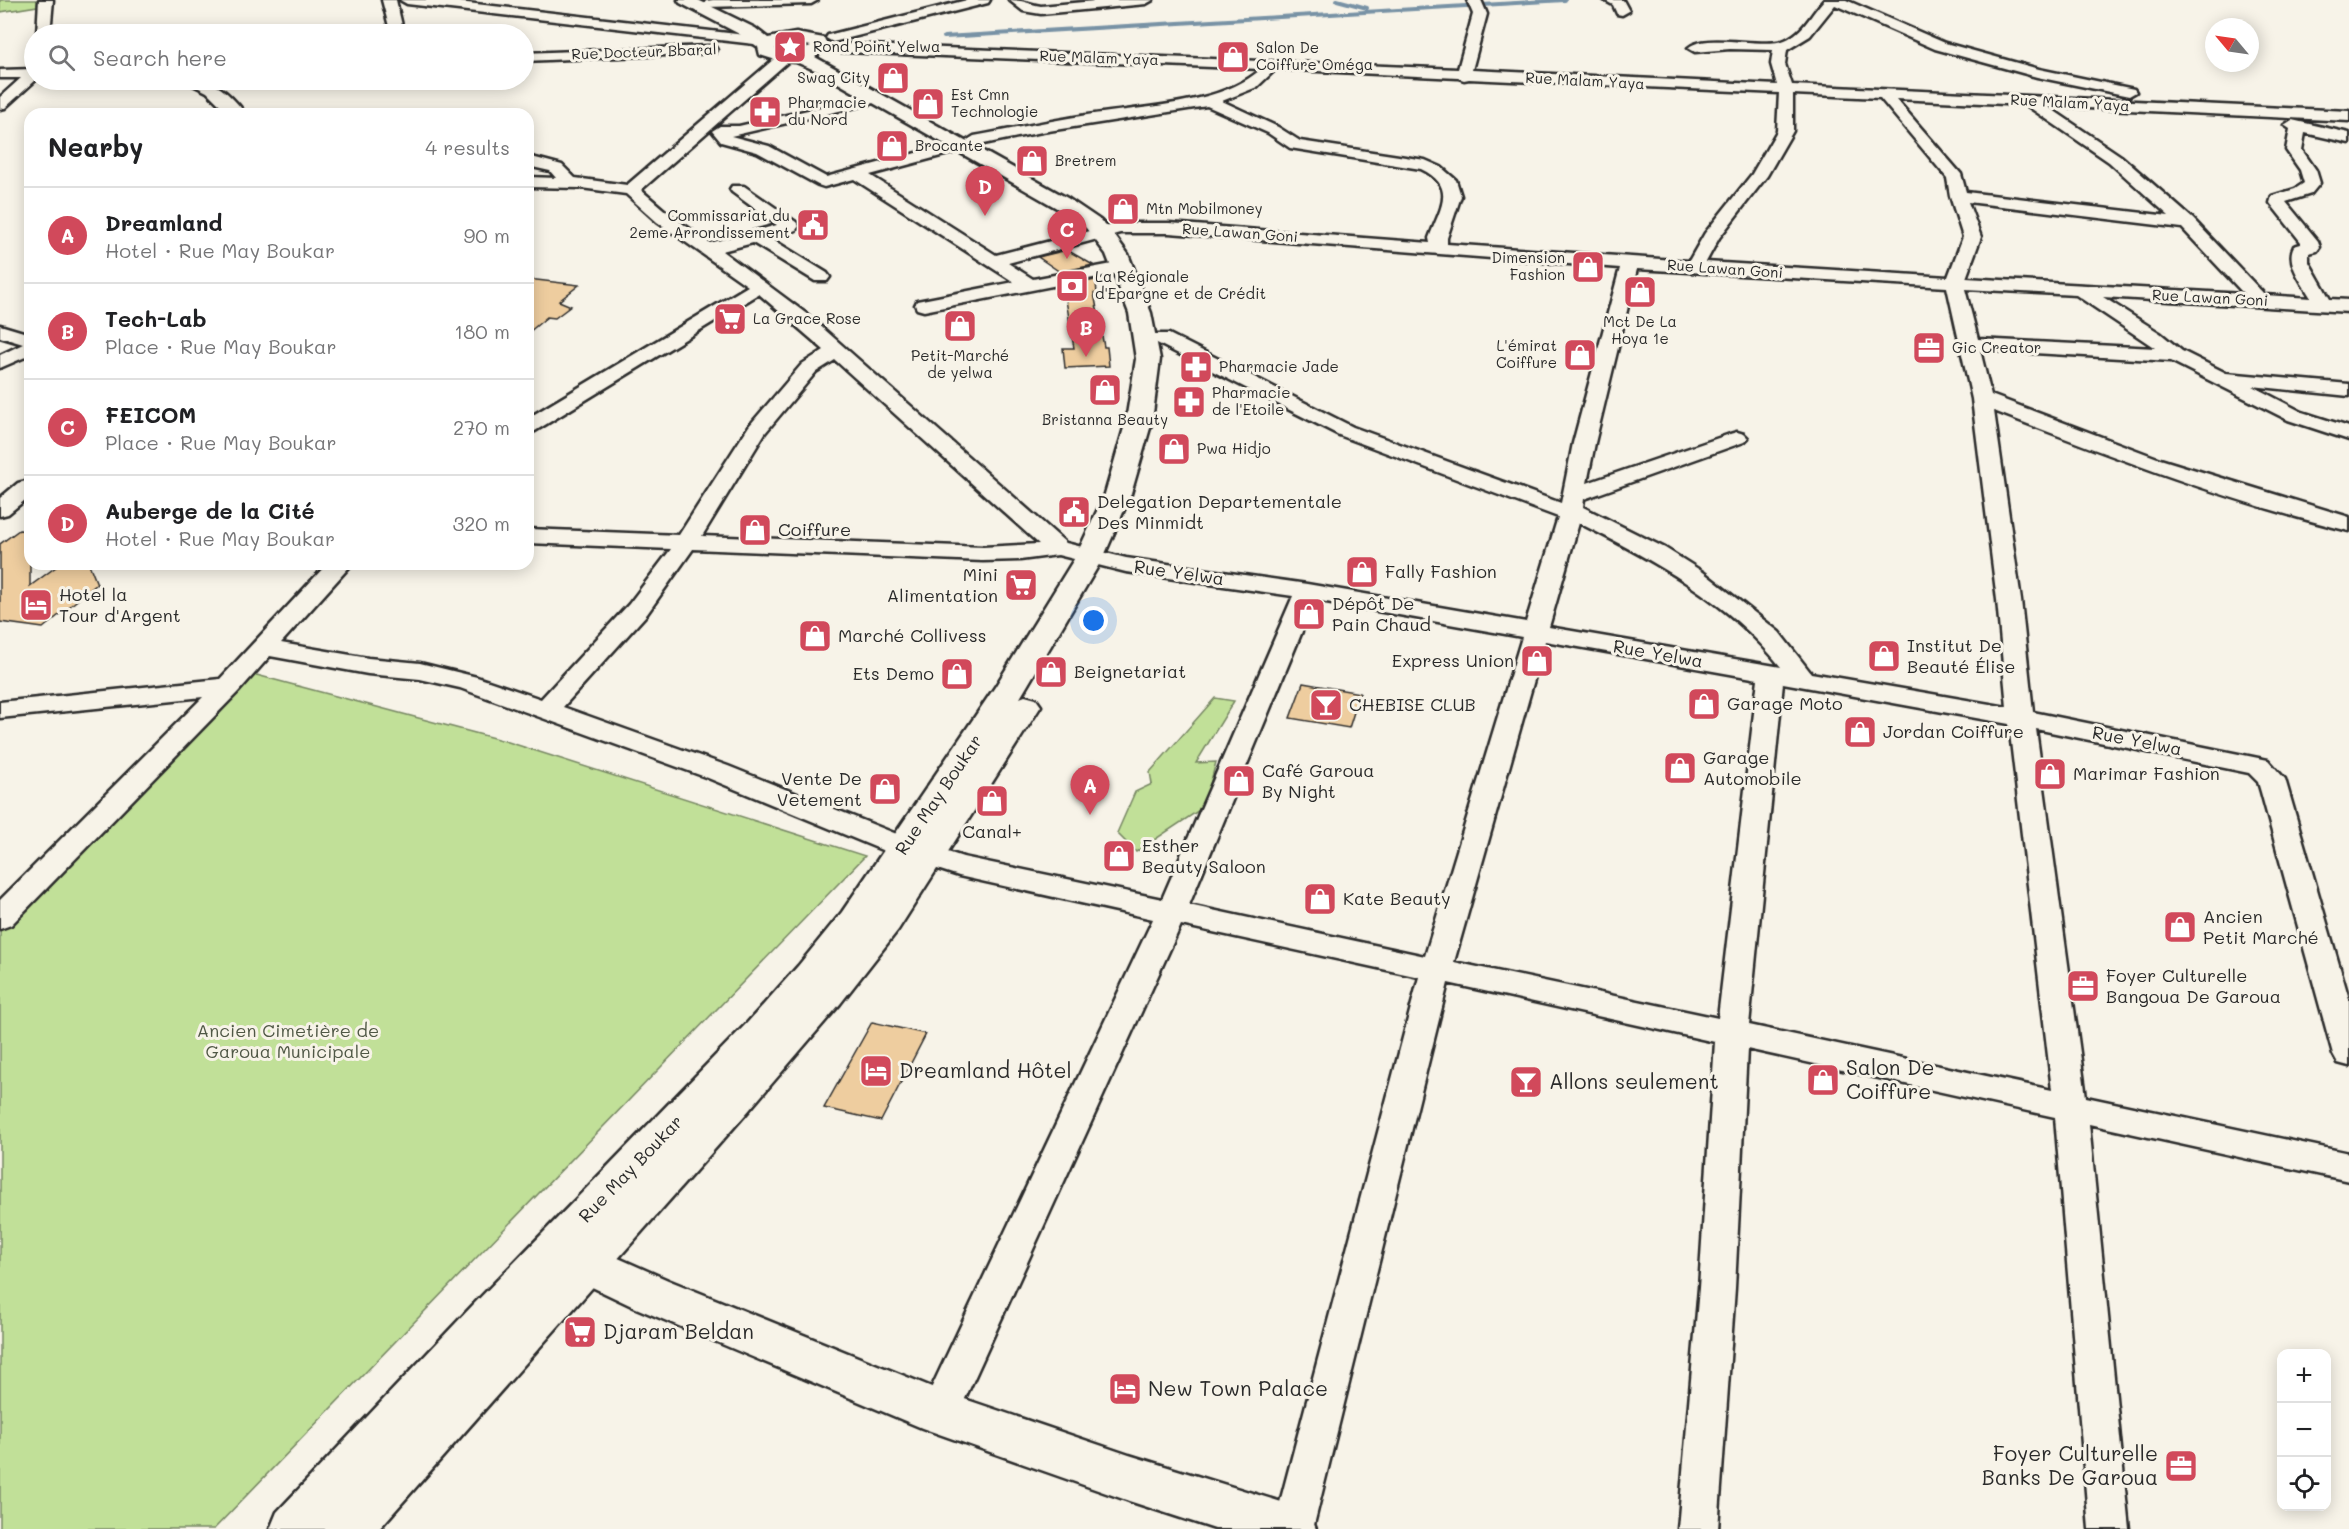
<!DOCTYPE html>
<meta charset="utf-8">
<style>
:root{--surface:#fff;--page:#f2f2f2;--text:#202124;--muted:#757577;--line:#e0e0e0;--accent:#d1495b}
body{margin:0;font-family:Mali,sans-serif;background:var(--page);color:var(--text)}
.controls{position:absolute;right:18px;bottom:18px;display:grid;overflow:hidden;border-radius:12px;box-shadow:0 3px 15px #0003}
.controls button{width:54px;height:54px;display:grid;place-items:center;padding:0;border:0;border-bottom:2px solid var(--line);background:var(--surface);color:var(--text);font:30px sans-serif}
.compass{position:absolute;left:2205px;top:18px;width:54px;height:54px;border-radius:50%;background:var(--surface);box-shadow:0 3px 15px #0003;rotate:299deg}
.you{position:absolute;left:1094px;top:621px;width:21px;height:21px;margin:-15px;border:4px solid #fff;border-radius:50%;background:#1a73e8;box-shadow:0 0 0 9px #1a73e833}
.badge{display:grid;place-items:center;width:39px;height:39px;border-radius:50%;background:var(--accent);color:#fff;font-size:20px;font-weight:700}
.pin{position:absolute;translate:-50% -50px;filter:drop-shadow(0 2px 3px #0008)}
.pin::after{content:'';position:absolute;top:32px;width:21px;height:18px;background:inherit;clip-path:polygon(0 0,100% 0,50% 100%)}
.list{margin:0;padding:0;list-style:none}
h2{display:flex;justify-content:space-between;align-items:center;height:78px;margin:0;padding:0 24px;font-size:26px}
h2 small{font-size:20px;font-weight:400;color:var(--muted)}
.list li{display:grid;grid-template-columns:39px 1fr auto;gap:18px;align-items:center;box-sizing:border-box;height:96px;padding:0 24px;border-top:2px solid var(--line)}
.list b{display:block;font-size:22px;white-space:nowrap}
.list p{margin:0;font-size:20px;white-space:nowrap;color:var(--muted)}
.list em{font-size:20px;font-style:normal;color:var(--muted)}
.icon{flex:none;width:33px;height:33px;fill:none;stroke:currentColor;stroke-width:2;stroke-linecap:round;stroke-linejoin:round}
.map{position:relative;flex:none;width:2349px;height:1529px;overflow:hidden}
.search{position:absolute;background:var(--surface);box-shadow:0 3px 15px #0003;left:24px;top:24px;width:510px;height:66px;display:flex;align-items:center;gap:15px;box-sizing:border-box;padding:0 21px;border-radius:33px;color:var(--muted);font-size:22px}
.panel{position:absolute;background:var(--surface);box-shadow:0 3px 15px #0003;left:24px;top:108px;width:510px;height:462px;border-radius:18px}
.map>svg:first-child{display:block}
.green{fill:#c1e098;stroke:#768662;stroke-width:1.5}
.lines{fill:none;stroke-linecap:round;stroke-linejoin:round}
.stream{stroke:#7892a5;stroke-width:4}
.building{fill:#eecd9f;stroke:#2b2b2b;stroke-width:1.5}
.minor-casing{stroke:#2b2b2b;stroke-width:5}
.tertiary-casing{stroke:#2b2b2b;stroke-width:5}
.secondary-casing{stroke:#2b2b2b;stroke-width:5}
.minor{fill:#f7f3e8;fill-rule:evenodd}
.tertiary{fill:#f7f3e8;fill-rule:evenodd}
.secondary{fill:#f7f3e8;fill-rule:evenodd}
.labels{text-anchor:middle;stroke-width:6;stroke-linejoin:round;paint-order:stroke}
.far-poi-label{font-size:15px;fill:#2b2b2b;stroke:#f7f3e8;text-anchor:start}
.far-street-label{font-size:15px;fill:#2b2b2b;stroke:#f7f3e8}
.poi-label{font-size:18px;fill:#2b2b2b;stroke:#f7f3e8;text-anchor:start}
.street-label{font-size:18px;fill:#2b2b2b;stroke:#f7f3e8}
.park-label{font-size:18px;fill:#505846;stroke:#f7f3e8}
.near-poi-label{font-size:21px;fill:#2b2b2b;stroke:#f7f3e8;text-anchor:start}
</style>
<div class="map">
<svg width="2349" height="1529" viewBox="0 0 2349 1529">
<rect width="100%" height="100%" fill="#f7f3e8"/>
<filter id="ink" filterUnits="userSpaceOnUse"><feTurbulence type="fractalNoise" baseFrequency=".0167" numOctaves="2"/><feDisplacementMap in="SourceGraphic" scale="12" xChannelSelector="R" yChannelSelector="G"/><feConvolveMatrix kernelMatrix="1 2 1 2 8 2 1 2 1" color-interpolation-filters="sRGB"/></filter>
<g filter="url(#ink)">
<g class="green">
<path d="M0,0H38L37,6L0,12Z"/>
<path d="M249,673L505,741L865,856L214,1529H0V924Z"/>
<path d="M1215,698L1234,701L1196,763L1216,762L1204,807L1136,852L1117,833L1135,792L1152,784L1150,772Z"/>
</g>
<g class="lines">
<g class="stream">
<path d="M1337,0L1367,8"/>
<path d="M944,37L1565,0"/>
</g>
</g>
<g class="building">
<path d="M1067,250L1093,265L1060,272L1038,257Z"/>
<path d="M528,279L579,285L559,301L571,306L555,318L547,317L528,333Z"/>
<path d="M1096,280L1097,295L1094,293L1104,347H1107L1109,366L1065,368L1063,348H1074L1064,288L1084,287L1078,283Z"/>
<path d="M19,530L30,531V586L60,564H89L97,584L43,628L0,622V544Z"/>
<path d="M1303,683L1360,693L1349,728L1290,718Z"/>
<path d="M872,1022L926,1034L881,1121L824,1108Z"/>
</g>
<g class="lines">
<g class="minor-casing">
<g id="minor">
<path d="M39,0H53L50,34H37Z"/>
<path d="M382,0H396L404,34H391Z"/>
<path d="M400,0H441L763,37L770,41L763,45L407,4Z"/>
<path d="M713,0H818L811,4L706,7L704,4L706,1Z"/>
<path d="M967,0H990L988,3L833,42L826,38L828,35Z"/>
<path d="M1009,0C1023,0 1029,4 1041,6L1105,0H1153L1146,4L1041,14L1023,11Z"/>
<path d="M1467,0H1481L1487,14L1472,70L1777,85L1771,64L1773,50L1730,49L1695,52L1688,48C1704,32 1765,49 1785,40C1804,32 1811,14 1824,0H1846L1945,43L2039,69L2134,89L2136,92L2129,96L2037,77L1935,49L1835,5L1810,36L1787,50L1785,64L1792,85L2349,111V121L2047,106L2121,156L2193,219L2265,295L2311,298C2303,284 2285,262 2294,246L2301,244V242L2270,203L2272,196L2295,189L2304,183L2300,170L2286,150L2290,129L2284,125L2292,120L2349,133V143L2305,133L2302,150L2316,170L2320,183L2311,194L2286,202L2318,241L2320,247L2317,251L2309,253V262L2330,299L2349,300V312L2103,297L2160,333L2182,351L2226,373L2349,384V396L2252,386L2302,412L2349,427V440L2288,420L2171,361L1980,350L1991,395L2160,459L2349,517V531C2227,501 2111,456 1994,411L2021,600L2033,712L2268,760L2285,779L2349,999V1066L2338,1063L2333,1054L2261,792L2258,782L2249,773L2036,729L2086,1097L2349,1153V1181L2089,1124L2129,1529H2089L2055,1117L1747,1049L1735,1288L1718,1529H1678L1699,1288L1715,1042L1448,983L1313,1529H1273L1419,977L1181,925L953,1425L939,1430L925,1425L920,1412L1153,919L959,876L894,855L708,778L460,688L420,679L368,674L270,656L238,692L11,925L0,929V900L203,697L0,718V702L220,679L327,564H352L281,643L368,658L420,663L477,677L541,699L629,604L671,549L528,543V529L679,535L749,426L802,364L824,350L759,294L535,431L528,433V418L748,286L657,222L626,194L581,188L528,187V177L556,178L550,171L528,166V156L562,165L575,178L627,185L781,53H791L793,56L791,59L641,190L669,214L710,243L777,225L732,192L730,189L732,186H744L796,222L799,226L796,230L770,238L827,273L830,277L827,281H815L753,243L722,251L808,315L1066,543L1126,558L1307,584L1526,622L1558,517L1339,435L1155,342L1152,338L1155,334H1169L1353,427L1561,503L1573,443L1620,268L1169,233H1120L1008,263L1033,279L1123,262L1129,263L1132,267L1129,271L924,311L917,309L915,305L917,301L1014,282L854,179L824,187L818,185L757,152L721,142L712,131L720,126H739L877,94L882,95L884,98L882,101L731,136L769,146L826,177L961,141L967,143L969,146L967,149L870,175L996,255L1120,223H1169L1430,243L1429,238C1440,208 1458,187 1421,169L1290,148L1268,133L1207,106L1042,132L974,146L966,141L974,136C1012,129 1049,121 1087,115C1139,107 1222,105 1261,69L820,51L813,47L820,43L1458,69L1473,14ZM1276,69L1458,78L1464,80L1469,79L1779,93L1777,131L1752,174L1705,233L1689,261L1447,244V238L1461,196L1456,180L1441,167L1425,160L1300,141L1278,127L1222,101L1257,87ZM1793,94L1880,98L1947,178L1950,196L1963,237L1948,277L1706,262L1719,238L1767,176L1793,131ZM1896,99L2026,105L2109,162L2169,216L1966,192L1961,174ZM1968,202L2182,228L2244,294L1966,278L1981,237ZM1637,269L1947,287L1972,399L1997,600L2007,707L1811,673L1779,632L1703,572L1665,548L1583,507L1584,499L1744,442L1748,438L1744,434L1737,432L1730,434L1587,483L1595,443ZM1965,289L2076,295L2155,348L1978,339ZM835,360L1039,544L983,547L702,536L765,433L816,372ZM1579,523C1653,560 1729,601 1781,667L1549,627ZM693,549L983,561L1020,560L1058,555L1126,572L1293,596L1162,899L963,857L914,841L728,766L563,707L647,614ZM1315,600L1522,637L1425,956L1189,905ZM1545,641L1758,679L1718,1018L1454,962ZM1783,683L2009,724L2052,1090L1749,1025Z"/>
<path d="M1604,0H1623L1629,11L1622,15L1617,14L1613,5Z"/>
<path d="M710,46L715,47L717,50L715,53L524,61V53Z"/>
<path d="M34,69V80H36L5,108L0,109V97L21,78H0V70Z"/>
<path d="M183,80C212,77 228,91 246,114H229L207,92Z"/>
<path d="M0,325L30,334V355L0,368V355L23,344L0,337Z"/>
<path d="M26,481L30,482V496L8,514L0,516V498L18,483Z"/>
</g>
</g>
<g class="tertiary-casing">
<path id="tertiary" d="M564,1234L668,1280L944,1392L1129,1455L1291,1505L1309,1512L1316,1529H1215L1129,1501L922,1428L636,1308L548,1266L542,1253L548,1240Z"/>
</g>
<g class="secondary-casing">
<path id="secondary" d="M678,0H698L755,28L768,38L796,33L824,38L828,47L815,57L1069,199L1100,220L1112,232L1128,254L1151,313L1160,359L1152,421L1131,494L1104,556L1020,698L1025,696L1036,699L1041,706L898,930L840,1004L744,1116L379,1529H270L277,1512L473,1305L748,1022L798,966L842,912L995,687L1076,556L1105,494L1126,421L1136,359L1129,313L1106,254L1086,228L1055,207L817,71L796,62L779,61L760,55L758,47L743,36L680,3ZM796,43L811,46L793,52L775,49L779,45Z"/>
</g>
<use href="#minor" class="minor"/>
<use href="#tertiary" class="tertiary"/>
<use href="#secondary" class="secondary"/>
</g>
</g>
<defs>
<g id="sight-square" transform="scale(1.725)"><rect x="-9" y="-9" width="18" height="18" rx="4" fill="#d1495b" stroke="#f7f3e8"/><path d="M0-6L1.8-2.2L6-1.7L2.9 1.2L3.7 5.4L0 3.3L-3.7 5.4L-2.9 1.2L-6-1.7L-1.8-2.2Z" fill="#fff"/></g>
<g id="shop-square" transform="scale(1.725)"><rect x="-9" y="-9" width="18" height="18" rx="4" fill="#d1495b" stroke="#f7f3e8"/><path d="M-5-2.5h2.3a2.7 3.5 0 0 1 5.4 0H5L5.5 6h-11ZM-1.5-2.5h3a1.5 2.3 0 0 0-3 0Z" fill="#fff"/></g>
<g id="pharmacy-square" transform="scale(1.725)"><rect x="-9" y="-9" width="18" height="18" rx="4" fill="#d1495b" stroke="#f7f3e8"/><path d="M-2-6h4v4h4v4h-4v4h-4v-4h-4v-4h4Z" fill="#fff"/></g>
<g id="civic-square" transform="scale(1.725)"><rect x="-9" y="-9" width="18" height="18" rx="4" fill="#d1495b" stroke="#f7f3e8"/><path d="M-.6-6.5H3V-4.5H.6V-3L4-1V1h2V6H-6V1h2V-1L-.6-3ZM-1.2 2.5V6h2.4V2.5Z" fill="#fff"/></g>
<g id="bank-square" transform="scale(1.725)"><rect x="-9" y="-9" width="18" height="18" rx="4" fill="#d1495b" stroke="#f7f3e8"/><path d="M-6-4H6V4H-6ZM0-2.3a2.3 2.3 0 1 0 0 4.6a2.3 2.3 0 1 0 0-4.6Z" fill="#fff"/></g>
<g id="supermarket-square" transform="scale(1.725)"><rect x="-9" y="-9" width="18" height="18" rx="4" fill="#d1495b" stroke="#f7f3e8"/><path d="M-6-5.5h2.5l.6 2H6L4.5 2H-2.5L-4.4-4H-6ZM-1.5 3.2a1.3 1.3 0 1 0 .1 0ZM3 3.2a1.3 1.3 0 1 0 .1 0Z" fill="#fff"/></g>
<g id="office-square" transform="scale(1.725)"><rect x="-9" y="-9" width="18" height="18" rx="4" fill="#d1495b" stroke="#f7f3e8"/><path d="M-6-3h4V-5.5h4V-3h4V5H-6ZM-1-4.5V-3h2v-1.5ZM-6 0V1H6V0Z" fill="#fff"/></g>
<g id="hotel-square" transform="scale(1.725)"><rect x="-9" y="-9" width="18" height="18" rx="4" fill="#d1495b" stroke="#f7f3e8"/><path d="M-6-4.5h1.5V1H6V5H4.5V3h-9V5H-6ZM-4 0a1.8 1.8 0 1 1 3.6 0ZM.5 0V-2.5h3Q6-2.5 6 0Z" fill="#fff"/></g>
<g id="bar-square" transform="scale(1.725)"><rect x="-9" y="-9" width="18" height="18" rx="4" fill="#d1495b" stroke="#f7f3e8"/><path d="M-6-5H6L.8 .8V4.5H3.5V6h-7V4.5H-.8V.8Z" fill="#fff"/></g>
</defs>
<g fill-rule="evenodd">
<use href="#sight-square" x="790" y="47"/>
<use href="#shop-square" x="1233" y="57"/>
<use href="#shop-square" x="893" y="78"/>
<use href="#shop-square" x="928" y="104"/>
<use href="#pharmacy-square" x="765" y="112"/>
<use href="#shop-square" x="892" y="146"/>
<use href="#shop-square" x="1032" y="161"/>
<use href="#shop-square" x="1123" y="209"/>
<use href="#civic-square" x="813" y="225"/>
<use href="#shop-square" x="1588" y="267"/>
<use href="#bank-square" x="1072" y="286"/>
<use href="#shop-square" x="1640" y="292"/>
<use href="#supermarket-square" x="730" y="319"/>
<use href="#shop-square" x="960" y="326"/>
<use href="#office-square" x="1929" y="348"/>
<use href="#shop-square" x="1580" y="355"/>
<use href="#pharmacy-square" x="1196" y="367"/>
<use href="#shop-square" x="1105" y="390"/>
<use href="#pharmacy-square" x="1189" y="402"/>
<use href="#shop-square" x="1174" y="449"/>
<use href="#civic-square" x="1074" y="512"/>
<use href="#shop-square" x="755" y="530"/>
<use href="#shop-square" x="1362" y="572"/>
<use href="#supermarket-square" x="1021" y="585"/>
<use href="#hotel-square" x="36" y="605"/>
<use href="#shop-square" x="1309" y="614"/>
<use href="#shop-square" x="815" y="636"/>
<use href="#shop-square" x="1884" y="656"/>
<use href="#shop-square" x="1537" y="661"/>
<use href="#shop-square" x="1051" y="672"/>
<use href="#shop-square" x="957" y="674"/>
<use href="#shop-square" x="1704" y="704"/>
<use href="#bar-square" x="1326" y="705"/>
<use href="#shop-square" x="1860" y="732"/>
<use href="#shop-square" x="1680" y="768"/>
<use href="#shop-square" x="2050" y="774"/>
<use href="#shop-square" x="1239" y="781"/>
<use href="#shop-square" x="885" y="789"/>
<use href="#shop-square" x="992" y="801"/>
<use href="#shop-square" x="1119" y="856"/>
<use href="#shop-square" x="1320" y="899"/>
<use href="#shop-square" x="2180" y="927"/>
<use href="#office-square" x="2083" y="986"/>
<use href="#hotel-square" x="876" y="1071"/>
<use href="#shop-square" x="1823" y="1080"/>
<use href="#bar-square" x="1526" y="1082"/>
<use href="#supermarket-square" x="580" y="1332"/>
<use href="#hotel-square" x="1125" y="1389"/>
<use href="#office-square" x="2181" y="1466"/>
</g>
<g class="labels">
<g class="far-poi-label">
<text x="813" y="52">Rond Point Yelwa</text>
<text x="1256" y="53">Salon De<tspan x="1256" dy="17">Coiffure Oméga</tspan></text>
<text x="870" y="83" text-anchor="end">Swag City</text>
<text x="951" y="100">Est Cmn<tspan x="951" dy="17">Technologie</tspan></text>
<text x="788" y="108">Pharmacie<tspan x="788" dy="17">du Nord</tspan></text>
<text x="915" y="151">Brocante</text>
<text x="1055" y="166">Bretrem</text>
<text x="1146" y="214">Mtn Mobilmoney</text>
<text x="790" y="221" text-anchor="end">Commissariat du<tspan x="790" dy="17">2eme Arrondissement</tspan></text>
<text x="1565" y="263" text-anchor="end">Dimension<tspan x="1565" dy="17">Fashion</tspan></text>
<text x="1095" y="282">La Régionale<tspan x="1095" dy="17">d'Epargne et de Crédit</tspan></text>
<text x="753" y="324">La Grace Rose</text>
<text x="1640" y="327" text-anchor="middle">Mct De La<tspan x="1640" dy="17">Hoya 1e</tspan></text>
<text x="1557" y="351" text-anchor="end">L'émirat<tspan x="1557" dy="17">Coiffure</tspan></text>
<text x="1952" y="353">Gic Creator</text>
<text x="960" y="361" text-anchor="middle">Petit-Marché<tspan x="960" dy="17">de yelwa</tspan></text>
<text x="1219" y="372">Pharmacie Jade</text>
<text x="1212" y="398">Pharmacie<tspan x="1212" dy="17">de l'Etoile</tspan></text>
<text x="1105" y="425" text-anchor="middle">Bristanna Beauty</text>
<text x="1197" y="454">Pwa Hidjo</text>
</g>
<g class="far-street-label">
<text transform="translate(644 52) rotate(-2)" y="5">Rue Docteur Bbaral</text>
<text transform="translate(1099 58) rotate(2)" y="5">Rue Malam Yaya</text>
<text transform="translate(1585 81) rotate(3)" y="5">Rue Malam Yaya</text>
<text transform="translate(2070 103) rotate(3)" y="5">Rue Malam Yaya</text>
<text transform="translate(1240 233) rotate(4)" y="5">Rue Lawan Goni</text>
<text transform="translate(1725 269) rotate(4)" y="5">Rue Lawan Goni</text>
<text transform="translate(2210 298) rotate(3)" y="5">Rue Lawan Goni</text>
</g>
<g class="poi-label">
<text x="1097" y="508">Delegation Departementale<tspan x="1097" dy="21">Des Minmidt</tspan></text>
<text x="778" y="536">Coiffure</text>
<text x="1385" y="578">Fally Fashion</text>
<text x="998" y="581" text-anchor="end">Mini<tspan x="998" dy="21">Alimentation</tspan></text>
<text x="59" y="601">Hotel la<tspan x="59" dy="21">Tour d'Argent</tspan></text>
<text x="1332" y="610">Dépôt De<tspan x="1332" dy="21">Pain Chaud</tspan></text>
<text x="838" y="642">Marché Collivess</text>
<text x="1907" y="652">Institut De<tspan x="1907" dy="21">Beauté Élise</tspan></text>
<text x="1514" y="667" text-anchor="end">Express Union</text>
<text x="1074" y="678">Beignetariat</text>
<text x="934" y="680" text-anchor="end">Ets Demo</text>
<text x="1727" y="710">Garage Moto</text>
<text x="1349" y="711">CHEBISE CLUB</text>
<text x="1883" y="738">Jordan Coiffure</text>
<text x="1703" y="764">Garage<tspan x="1703" dy="21">Automobile</tspan></text>
<text x="1262" y="777">Café Garoua<tspan x="1262" dy="21">By Night</tspan></text>
<text x="2073" y="780">Marimar Fashion</text>
<text x="862" y="785" text-anchor="end">Vente De<tspan x="862" dy="21">Vetement</tspan></text>
<text x="992" y="838" text-anchor="middle">Canal+</text>
<text x="1142" y="852">Esther<tspan x="1142" dy="21">Beauty Saloon</tspan></text>
<text x="1343" y="905">Kate Beauty</text>
<text x="2203" y="923">Ancien<tspan x="2203" dy="21">Petit Marché</tspan></text>
<text x="2106" y="982">Foyer Culturelle<tspan x="2106" dy="21">Bangoua De Garoua</tspan></text>
</g>
<g class="street-label">
<text transform="translate(1179 573) rotate(8)" y="6">Rue Yelwa</text>
<text transform="translate(1658 654) rotate(10)" y="6">Rue Yelwa</text>
<text transform="translate(2137 741) rotate(11)" y="6">Rue Yelwa</text>
<text transform="translate(939 795) rotate(-56)" y="6">Rue May Boukar</text>
<text transform="translate(631 1169) rotate(-46)" y="6">Rue May Boukar</text>
</g>
<g class="park-label">
<text x="288" y="1037">Ancien Cimetière de<tspan x="288" dy="21">Garoua Municipale</tspan></text>
</g>
<g class="near-poi-label">
<text x="1846" y="1075">Salon De<tspan x="1846" dy="24">Coiffure</tspan></text>
<text x="899" y="1078">Dreamland Hôtel</text>
<text x="1549" y="1089">Allons seulement</text>
<text x="603" y="1339">Djaram Beldan</text>
<text x="1148" y="1396">New Town Palace</text>
<text x="2158" y="1461" text-anchor="end">Foyer Culturelle<tspan x="2158" dy="24">Banks De Garoua</tspan></text>
</g>
</g>
</svg>
<div class="controls">
<button>+</button>
<button>−</button>
<button><svg class="icon" aria-label="locate" viewBox="0 0 24 24"><circle cx="12" cy="12" r="6"/><path d="M12 2v4M12 18v4M2 12h4M18 12h4"/></svg></button>
</div>
<svg class="compass" viewBox="-18 -18 36 36"><path d="M0-13l5 13h-10z" fill="#e53935"/><path d="M0 13l5-13h-10z" fill="#757577"/></svg>
<div class="you"></div>
<div class="pin badge" style="left:1090px;top:815px">A</div>
<div class="pin badge" style="left:1086px;top:357px">B</div>
<div class="pin badge" style="left:1067px;top:259px">C</div>
<div class="pin badge" style="left:985px;top:216px">D</div>
<div class="search"><svg class="icon" aria-label="search" viewBox="0 0 24 24"><circle cx="10" cy="10" r="6"/><path d="M15 15l6 6"/></svg>Search here</div>
<section class="panel">
<h2>Nearby<small>4 results</small></h2>
<ul class="list">
<li><span class="badge">A</span><div><b>Dreamland</b><p>Hotel · Rue May Boukar</p></div><em>90 m</em></li>
<li><span class="badge">B</span><div><b>Tech-Lab</b><p>Place · Rue May Boukar</p></div><em>180 m</em></li>
<li><span class="badge">C</span><div><b>FEICOM</b><p>Place · Rue May Boukar</p></div><em>270 m</em></li>
<li><span class="badge">D</span><div><b>Auberge de la Cité</b><p>Hotel · Rue May Boukar</p></div><em>320 m</em></li>
</ul>
</section>
</div>
